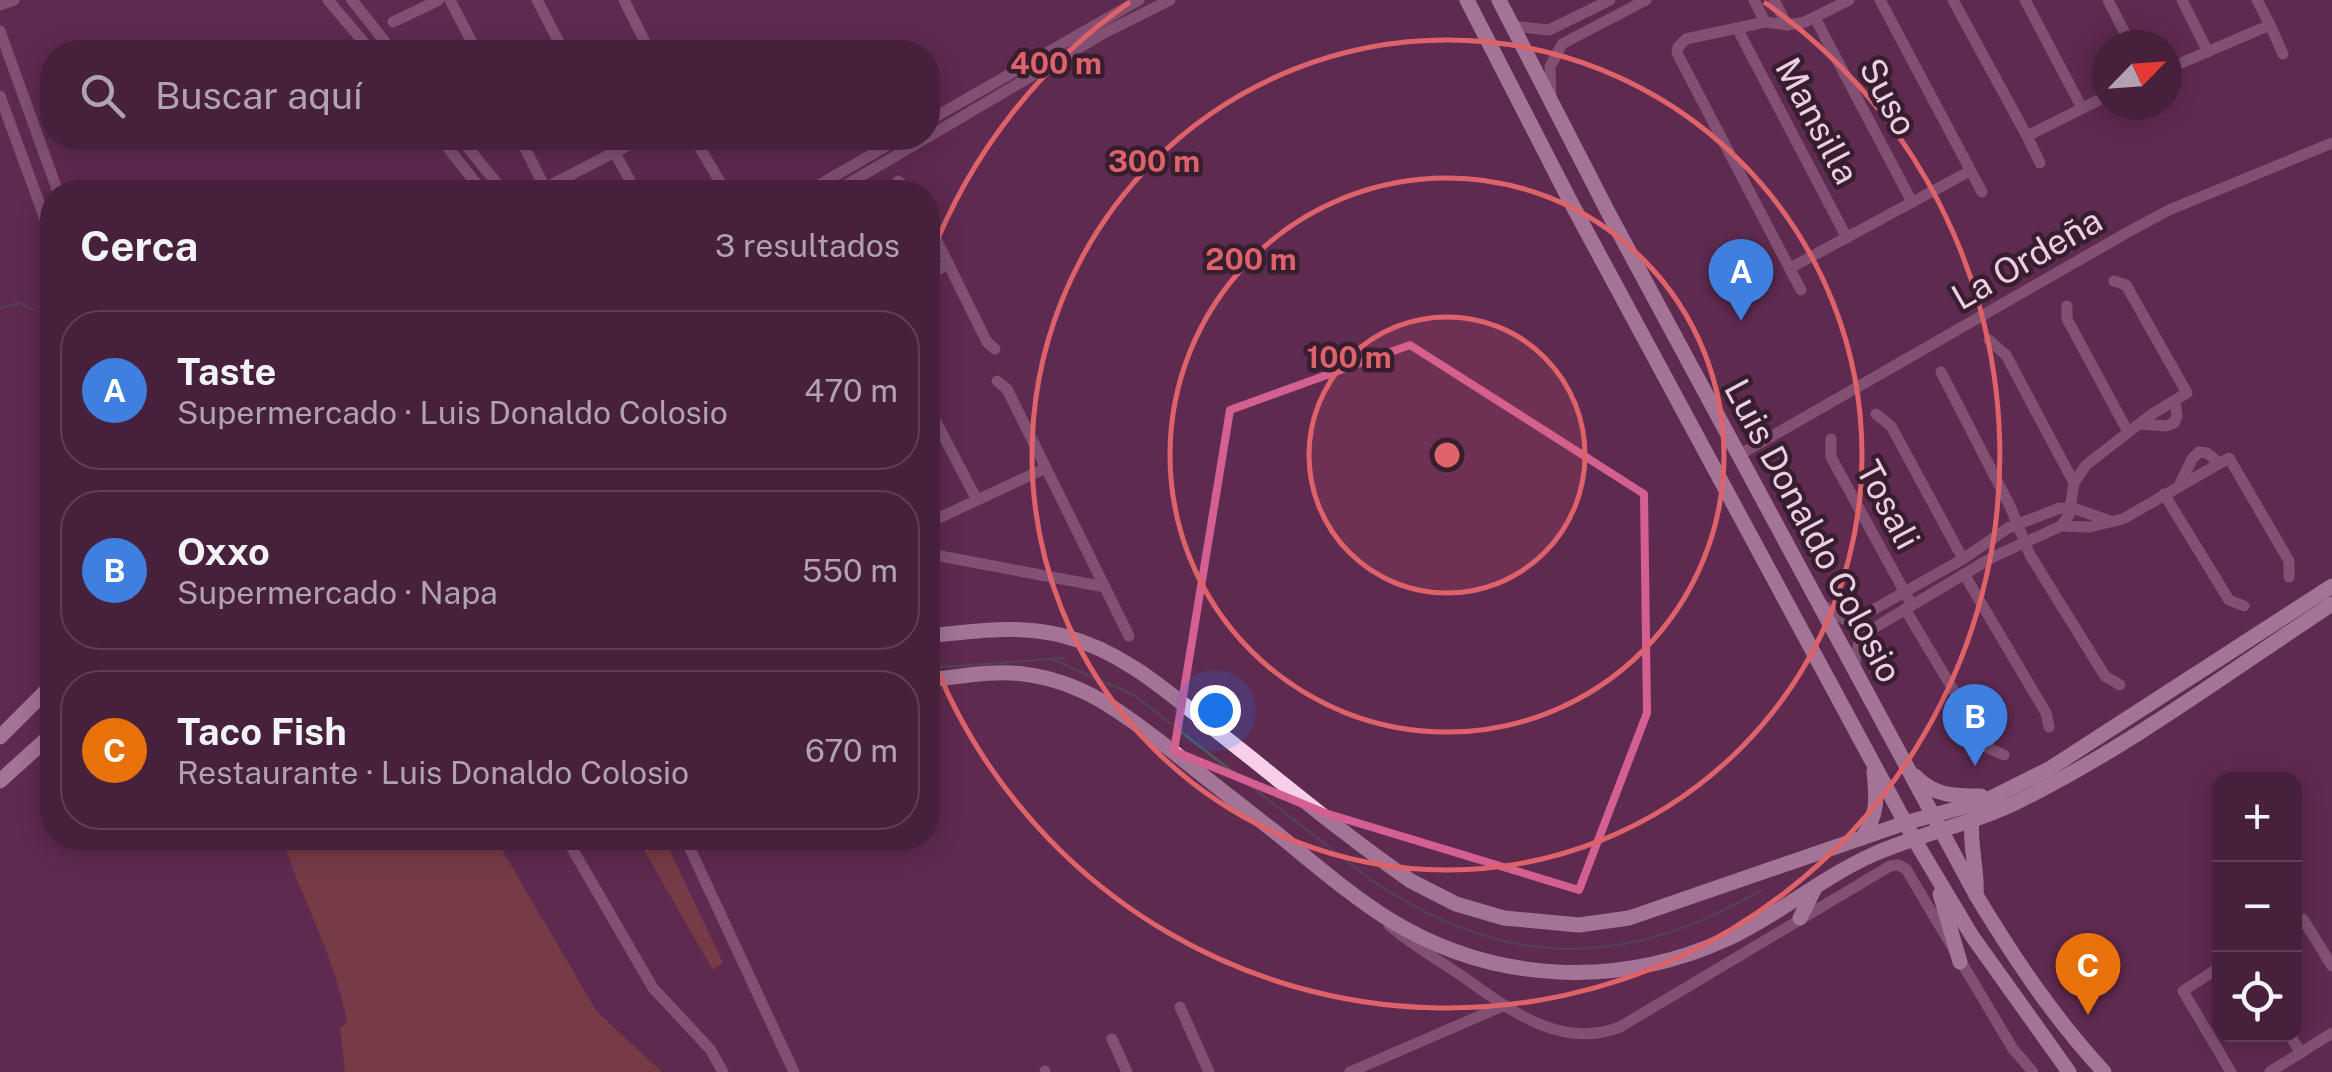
<!DOCTYPE html>
<html lang="es">
<meta charset="utf-8">
<style>
:root{--surface:#47203c;--page:#4e2843;--text:#f1f3f6;--muted:#b0a3af;--line:#5f3e56;--accent:#8c9099}
body{margin:0;font-family:"Public Sans",sans-serif;background:var(--page);color:var(--text)}
.controls{position:absolute;right:30px;bottom:30px;display:grid;overflow:hidden;border-radius:20px;box-shadow:0 5px 25px #0003}
.controls button{width:90px;height:90px;display:grid;place-items:center;padding:0;border:0;border-bottom:2px solid var(--line);background:var(--surface);color:var(--text);font:50px sans-serif}
.compass{position:absolute;left:2092px;top:30px;width:90px;height:90px;border-radius:50%;background:var(--surface);box-shadow:0 5px 25px #0003;rotate:65deg}
.you{position:absolute;left:1215px;top:710px;width:35px;height:35px;margin:-25px;border:8px solid #fff;border-radius:50%;background:#1a73e8;box-shadow:0 0 0 15px #1a73e833}
.badge{display:grid;place-items:center;width:65px;height:65px;border-radius:50%;background:var(--accent);color:#fff;font-size:32px;font-weight:700}
.pin{position:absolute;translate:-50% -82px;filter:drop-shadow(0 2px 5px #0008)}
.pin::after{content:'';position:absolute;top:52px;width:35px;height:30px;background:inherit;clip-path:polygon(0 0,100% 0,50% 100%)}
.list{margin:0;padding:0;list-style:none}
h2{display:flex;justify-content:space-between;align-items:center;height:130px;margin:0;padding:0 40px;font-size:42px}
h2 small{font-size:32px;font-weight:400;color:var(--muted)}
.list li{display:grid;grid-template-columns:65px 1fr auto;gap:30px;align-items:center;box-sizing:border-box;height:160px;margin:0 20px 20px;padding:0 20px;border:2px solid var(--line);border-radius:40px}
.list b{display:block;font-size:38px;white-space:nowrap}
.list p{margin:0;font-size:32px;white-space:nowrap;color:var(--muted)}
.list em{font-size:32px;font-style:normal;color:var(--muted)}
.icon{flex:none;width:55px;height:55px;fill:none;stroke:currentColor;stroke-width:2;stroke-linecap:round;stroke-linejoin:round}
.map{position:relative;flex:none;width:2332px;height:1072px;overflow:hidden}
.search{position:absolute;background:var(--surface);box-shadow:0 5px 25px #0003;left:40px;top:40px;width:900px;height:110px;display:flex;align-items:center;gap:25px;box-sizing:border-box;padding:0 35px;border-radius:40px;color:var(--muted);font-size:38px}
.panel{position:absolute;background:var(--surface);box-shadow:0 5px 25px #0003;left:40px;top:180px;width:900px;height:670px;border-radius:40px}
.map>svg:first-child{display:block}
.green{fill:#94513a}
.lines{fill:none;stroke-linecap:round;stroke-linejoin:round}
.stream{stroke:#475c56;stroke-width:2.5}
.minor{stroke:#ad7e9e;stroke-width:11}
.major{stroke:#f7cfe9;stroke-width:15}
.marked{fill:none;stroke:#d46091;stroke-width:8;stroke-linejoin:round}
.ring{fill:none;stroke:#de6269;stroke-width:5}
.labels{text-anchor:middle;stroke-width:9;stroke-linejoin:round;paint-order:stroke}
.street-label{font-size:35px;fill:#eecde3;stroke:#361e2e}
.centre{fill:#de6269;stroke:#361e2e;stroke-width:5}
.ring-label{font-size:30px;text-anchor:middle;font-weight:bold;fill:#de6269;stroke:#361e2e;stroke-width:9;stroke-linejoin:round;paint-order:stroke}
</style>
<div class="map">
<svg width="2332" height="1072" viewBox="0 0 2332 1072">
<rect width="100%" height="100%" fill="#5f2a50"/>
<g class="green">
<path d="M282,838H495L597,1012L662,1072H345L340,1028L347,1023C336,958 302,900 282,838Z"/>
<path d="M637,838H672L676,846L669,849L723,963L713,970Z"/>
</g>
<g class="lines">
<g class="stream">
<path d="M0,308L20,303L34,310"/>
<path d="M1051,659L1134,695L1371,880C1471,947 1569,970 1685,927C1712,917 1737,903 1762,890"/>
<path d="M928,668L1064,658"/>
</g>
<g class="minor">
<path d="M328,0L372,52"/>
<path d="M352,0L393,52"/>
<path d="M450,0L477,52"/>
<path d="M537,0L564,52"/>
<path d="M624,0L650,52"/>
<path d="M1754,0L1765,22"/>
<path d="M1774,0L1787,25"/>
<path d="M1880,0L1982,192"/>
<path d="M1953,0L2027,136L2107,96"/>
<path d="M2025,0L2082,108"/>
<path d="M2108,0L2131,45"/>
<path d="M2182,0L2208,52"/>
<path d="M0,5L14,0"/>
<path d="M1815,18L1912,202"/>
<path d="M393,22L439,0"/>
<path d="M2270,25L2283,54"/>
<path d="M1513,26L1549,30L1610,0"/>
<path d="M1738,30L1847,238"/>
<path d="M0,31L58,192"/>
<path d="M2167,69L2270,25L2257,0"/>
<path d="M0,96L52,238"/>
<path d="M1551,98L1550,67L1562,44L1646,0"/>
<path d="M928,121L1139,0"/>
<path d="M2027,136L2040,163"/>
<path d="M928,137L1104,33L1170,0"/>
<path d="M440,138L483,192"/>
<path d="M460,138L504,192"/>
<path d="M520,138L547,192"/>
<path d="M607,138L636,192"/>
<path d="M694,138L726,192"/>
<path d="M898,181L912,192"/>
<path d="M545,188L642,138"/>
<path d="M807,192L900,138"/>
<path d="M834,192L926,138"/>
<path d="M928,223L987,342L995,349"/>
<path d="M1790,268L1970,171"/>
<path d="M928,275L949,264"/>
<path d="M1801,290L1677,53L1678,47L1686,39L1765,22L1787,25L1805,22L1849,0"/>
<path d="M2067,306V319L2128,432"/>
<path d="M1989,340L2006,355L2074,483"/>
<path d="M1941,372L2010,506L2030,555L2105,676L2120,685"/>
<path d="M997,381L1007,389L1129,636"/>
<path d="M1876,414L1891,426L1963,559"/>
<path d="M928,416L935,420L977,500"/>
<path d="M2140,424L2166,426L2174,423L2177,416L2175,401"/>
<path d="M1831,439V457L1909,600"/>
<path d="M1739,455L2128,232L2169,210L2332,143"/>
<path d="M2180,484L2192,459L2199,452L2207,453L2218,462"/>
<path d="M2164,494L2229,600L2244,606"/>
<path d="M928,523L1046,468"/>
<path d="M2061,526L2089,527L2123,519L2229,458L2289,561V577"/>
<path d="M929,554L1105,587"/>
<path d="M928,568L935,520"/>
<path d="M1964,574L2046,713L2049,727"/>
<path d="M1819,603L1844,619L1855,620L1963,559L2008,528L2060,508L2076,509L2110,521"/>
<path d="M1905,609L1988,748L2004,755"/>
<path d="M1854,668L1859,641L1874,628L1993,557L2061,526L2069,515L2074,483L2086,465L2152,414L2187,393L2126,285L2114,281"/>
<path d="M566,838L653,988L710,1049L723,1072"/>
<path d="M685,838L794,1072"/>
<path d="M2294,921L2303,919L2332,966"/>
<path d="M1389,925C1410,944 1435,958 1459,974C1507,1007 1558,1051 1620,1027L1890,866L1898,865L1906,869L2013,1049L2033,1072"/>
<path d="M2220,967L2183,991L2231,1072"/>
<path d="M1180,1007L1209,1072"/>
<path d="M2289,1034L2301,1053"/>
<path d="M1112,1039L1127,1072"/>
<path d="M1045,1071V1072"/>
<path d="M1350,1072L1505,1005"/>
<path d="M2270,1072L2332,1033"/>
</g>
<g class="major">
<path d="M1467,0L1568,197L1914,839L1972,936L2069,1072"/>
<path d="M1499,0L1609,214L1976,895C2014,958 2054,1018 2104,1072"/>
<path d="M928,636C974,631 1018,624 1064,636C1125,652 1170,694 1218,732C1282,782 1344,835 1411,881L1456,904L1504,918L1579,925L1629,918L1905,823L1985,801L2049,769L2332,586"/>
<path d="M928,680C959,677 992,670 1023,674C1085,681 1128,717 1176,754C1207,779 1238,803 1270,828C1309,859 1348,894 1390,920C1493,983 1617,989 1727,939C1777,916 1821,878 1872,855C1920,833 1974,824 2021,800C2130,746 2230,671 2332,604"/>
<path d="M0,737L52,685"/>
<path d="M1915,776C1934,796 1954,796 1981,796"/>
<path d="M0,781L52,734"/>
<path d="M1972,820C1969,846 1978,869 1976,895"/>
<path d="M1862,838C1878,815 1877,799 1874,772"/>
<path d="M1940,894L1960,962"/>
<path d="M1800,918L1814,890"/>
</g>
</g>
<path d="M0 0H2332V1072H0ZM1410,345L1644,494L1647,713L1579,890L1325,813L1174,751L1230,410Z" fill="#5f2a50" fill-opacity=".55" fill-rule="evenodd"/>
<path class="marked" d="M1410,345L1644,494L1647,713L1579,890L1325,813L1174,751L1230,410Z"/>
<circle cx="1447" cy="455" r="138" fill="#de6269" fill-opacity=".12"/>
<g class="ring">
<circle cx="1447" cy="455" r="138"/>
<circle cx="1447" cy="455" r="277"/>
<circle cx="1447" cy="455" r="415"/>
<path d="M929 261A553 553 0 0 1 1130 2M1764 2A553 553 0 1 1 929 649"/>
</g>
<g class="labels">
<g class="street-label">
<text transform="translate(1888 97) rotate(62)" y="12">Suso</text>
<text transform="translate(1817 121) rotate(62)" y="12">Mansilla</text>
<text transform="translate(2027 259) rotate(-30)" y="12">La Ordeña</text>
<text transform="translate(1888 505) rotate(62)" y="12">Tosali</text>
<text transform="translate(1813 531) rotate(62)" y="12">Luis Donaldo Colosio</text>
</g>
</g>
<circle cx="1447" cy="455" r="15" class="centre"/>
<g class="ring-label">
<text x="1056" y="74">400 m</text>
<text x="1154" y="172">300 m</text>
<text x="1251" y="270">200 m</text>
<text x="1349" y="368">100 m</text>
</g>
</svg>
<div class="controls">
<button>+</button>
<button>−</button>
<button><svg class="icon" aria-label="locate" viewBox="0 0 24 24"><circle cx="12" cy="12" r="6"/><path d="M12 2v4M12 18v4M2 12h4M18 12h4"/></svg></button>
</div>
<svg class="compass" viewBox="-18 -18 36 36"><path d="M0-13l5 13h-10z" fill="#e53935"/><path d="M0 13l5-13h-10z" fill="#b0a3af"/></svg>
<div class="you"></div>
<div class="pin badge" style="left:1741px;top:321px;background:#3f7fe0">A</div>
<div class="pin badge" style="left:1975px;top:766px;background:#3f7fe0">B</div>
<div class="pin badge" style="left:2088px;top:1015px;background:#e8710a">C</div>
<div class="search"><svg class="icon" aria-label="search" viewBox="0 0 24 24"><circle cx="10" cy="10" r="6"/><path d="M15 15l6 6"/></svg>Buscar aquí</div>
<section class="panel">
<h2>Cerca<small>3 resultados</small></h2>
<ul class="list">
<li><span class="badge" style="background:#3f7fe0">A</span><div><b>Taste</b><p>Supermercado · Luis Donaldo Colosio</p></div><em>470 m</em></li>
<li><span class="badge" style="background:#3f7fe0">B</span><div><b>Oxxo</b><p>Supermercado · Napa</p></div><em>550 m</em></li>
<li><span class="badge" style="background:#e8710a">C</span><div><b>Taco Fish</b><p>Restaurante · Luis Donaldo Colosio</p></div><em>670 m</em></li>
</ul>
</section>
</div>
